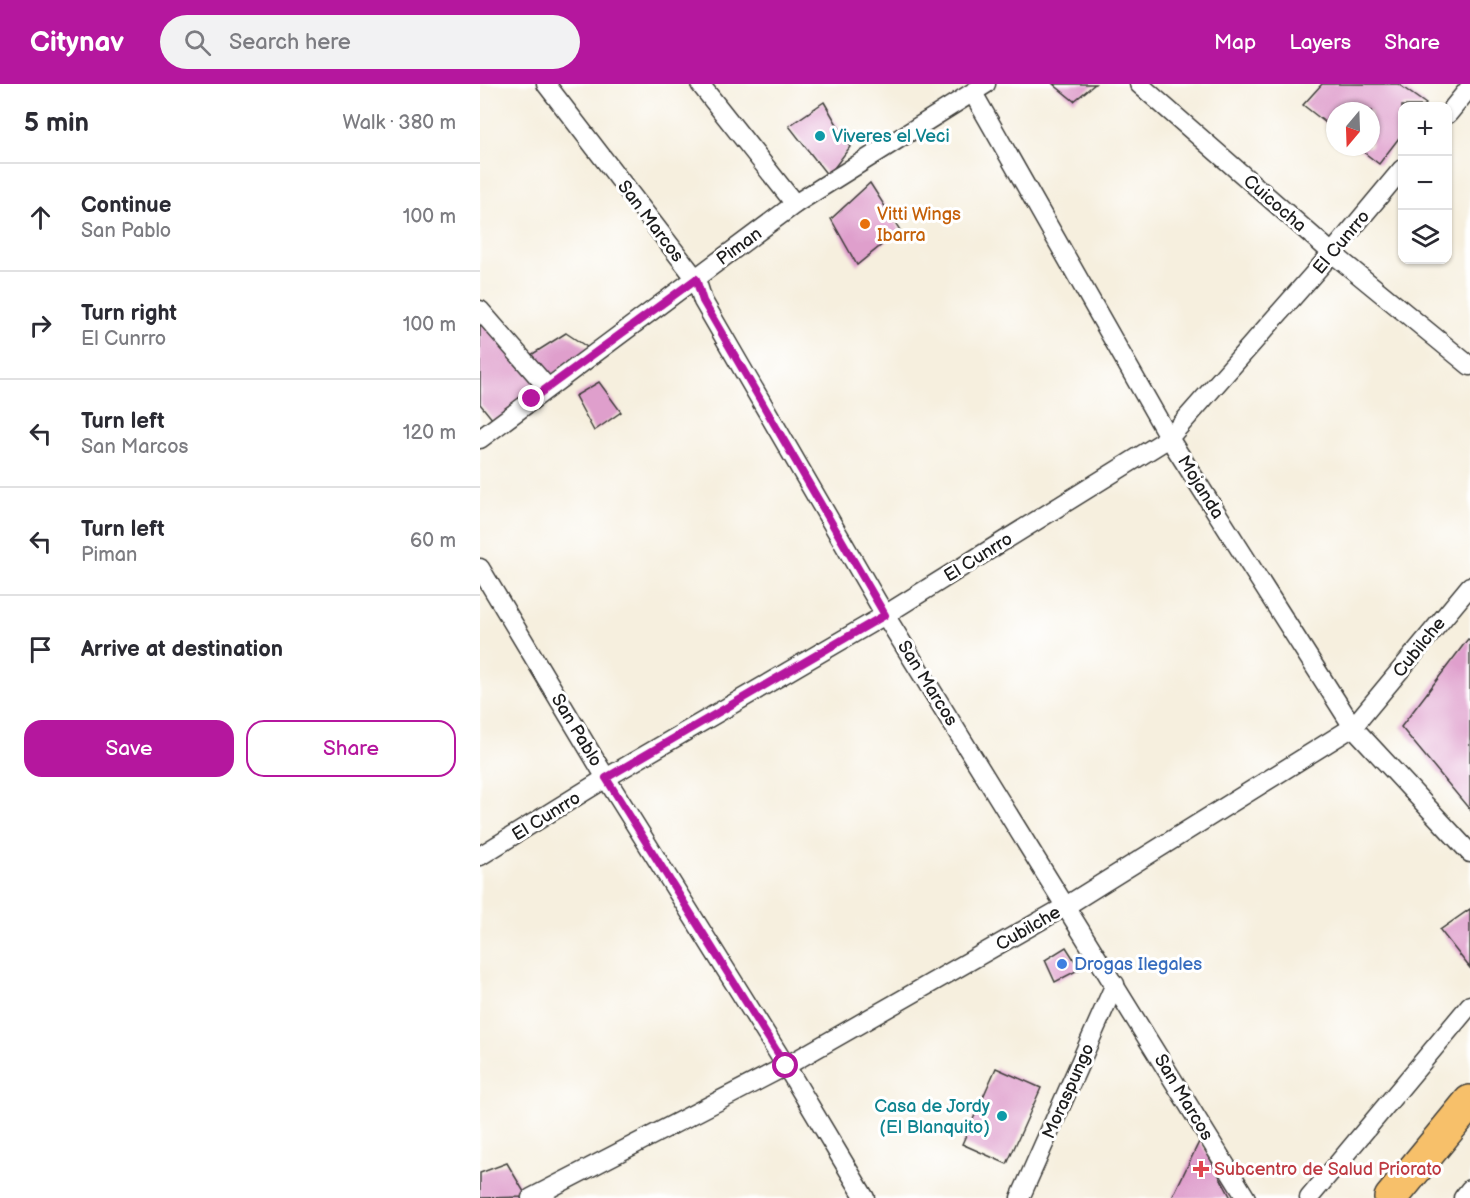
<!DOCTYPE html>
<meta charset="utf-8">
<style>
:root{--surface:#fff;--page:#f2f2f3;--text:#2b2b33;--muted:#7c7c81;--line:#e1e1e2;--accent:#b5179e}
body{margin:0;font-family:"Balsamiq Sans",sans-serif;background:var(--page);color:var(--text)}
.controls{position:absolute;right:18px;top:18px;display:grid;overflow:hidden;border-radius:12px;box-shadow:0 2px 4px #0004}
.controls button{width:54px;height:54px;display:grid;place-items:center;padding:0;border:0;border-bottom:2px solid var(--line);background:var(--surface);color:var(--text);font:30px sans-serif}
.compass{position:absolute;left:846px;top:18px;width:54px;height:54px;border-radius:50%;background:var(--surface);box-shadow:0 2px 4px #0004;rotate:199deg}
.stop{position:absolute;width:18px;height:18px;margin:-14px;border:4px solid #b5179e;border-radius:50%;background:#fff}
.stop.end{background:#b5179e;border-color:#fff;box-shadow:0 2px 6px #0008}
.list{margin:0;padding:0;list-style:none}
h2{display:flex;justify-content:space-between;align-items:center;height:78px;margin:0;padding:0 24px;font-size:26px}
h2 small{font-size:20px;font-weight:400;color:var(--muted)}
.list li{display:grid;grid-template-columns:39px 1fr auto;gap:18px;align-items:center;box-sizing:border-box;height:108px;padding:0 24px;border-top:2px solid var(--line)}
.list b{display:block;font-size:22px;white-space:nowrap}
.list p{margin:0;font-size:20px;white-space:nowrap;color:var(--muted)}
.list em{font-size:20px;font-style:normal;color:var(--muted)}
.actions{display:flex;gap:12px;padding:18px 24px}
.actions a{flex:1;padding:14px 0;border:2px solid var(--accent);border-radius:18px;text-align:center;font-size:21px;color:var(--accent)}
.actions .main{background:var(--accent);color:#fff}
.icon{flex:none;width:33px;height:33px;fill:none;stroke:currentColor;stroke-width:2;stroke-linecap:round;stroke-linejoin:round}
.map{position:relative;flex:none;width:990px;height:1114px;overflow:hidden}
header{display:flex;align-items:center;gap:36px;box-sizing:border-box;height:84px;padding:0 30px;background:var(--accent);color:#fff}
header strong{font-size:28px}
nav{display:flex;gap:33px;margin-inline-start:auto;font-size:21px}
.search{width:420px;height:54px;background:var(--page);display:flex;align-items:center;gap:15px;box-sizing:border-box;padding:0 21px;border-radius:33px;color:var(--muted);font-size:22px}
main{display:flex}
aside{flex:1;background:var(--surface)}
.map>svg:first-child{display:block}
.building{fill:#df9fcc}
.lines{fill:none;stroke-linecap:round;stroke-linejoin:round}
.street-casing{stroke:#3d3c39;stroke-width:21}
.highway-casing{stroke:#3d3c39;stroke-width:36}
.street{stroke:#fff;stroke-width:18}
.highway{stroke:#f7c06b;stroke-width:33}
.route{stroke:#b5179e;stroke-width:8}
.culture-dot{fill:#0f9aa8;stroke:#fff;stroke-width:2}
.food-dot{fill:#e8710a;stroke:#fff;stroke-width:2}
.shop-dot{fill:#3f7fe0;stroke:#fff;stroke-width:2}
.health-dot{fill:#e0444e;stroke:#fff;stroke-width:2}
.labels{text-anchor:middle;stroke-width:6;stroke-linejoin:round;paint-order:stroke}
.culture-label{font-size:18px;fill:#0d838f;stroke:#fff;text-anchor:start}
.street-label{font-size:18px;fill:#1c1c1c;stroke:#fff}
.food-label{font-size:18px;fill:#c56008;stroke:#fff;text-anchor:start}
.shop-label{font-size:18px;fill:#366cbe;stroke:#fff;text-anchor:start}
.health-label{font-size:18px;fill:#be3a42;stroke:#fff;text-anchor:start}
</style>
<header>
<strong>Citynav</strong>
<div class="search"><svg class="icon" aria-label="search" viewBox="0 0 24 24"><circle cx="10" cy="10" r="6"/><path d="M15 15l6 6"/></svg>Search here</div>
<nav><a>Map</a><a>Layers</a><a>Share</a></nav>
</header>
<main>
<aside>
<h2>5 min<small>Walk · 380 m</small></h2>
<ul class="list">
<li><svg class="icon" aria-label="ahead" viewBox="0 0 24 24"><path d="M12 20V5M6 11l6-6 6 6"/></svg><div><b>Continue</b><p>San Pablo</p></div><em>100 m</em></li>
<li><svg class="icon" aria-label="right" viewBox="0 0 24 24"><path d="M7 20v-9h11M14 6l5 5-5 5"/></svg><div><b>Turn right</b><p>El Cunrro</p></div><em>100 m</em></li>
<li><svg class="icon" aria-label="left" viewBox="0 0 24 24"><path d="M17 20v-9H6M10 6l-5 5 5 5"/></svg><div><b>Turn left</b><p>San Marcos</p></div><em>120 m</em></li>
<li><svg class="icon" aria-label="left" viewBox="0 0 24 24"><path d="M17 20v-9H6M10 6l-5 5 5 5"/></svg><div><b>Turn left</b><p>Piman</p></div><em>60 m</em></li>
<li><svg class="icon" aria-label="arrive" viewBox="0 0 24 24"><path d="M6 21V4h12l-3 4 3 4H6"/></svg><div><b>Arrive at destination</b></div></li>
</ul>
<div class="actions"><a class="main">Save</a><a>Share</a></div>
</aside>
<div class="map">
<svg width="990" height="1114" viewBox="0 0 990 1114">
<rect width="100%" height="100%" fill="#fff"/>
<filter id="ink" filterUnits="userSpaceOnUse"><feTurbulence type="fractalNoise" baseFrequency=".0167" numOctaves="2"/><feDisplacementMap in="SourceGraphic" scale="12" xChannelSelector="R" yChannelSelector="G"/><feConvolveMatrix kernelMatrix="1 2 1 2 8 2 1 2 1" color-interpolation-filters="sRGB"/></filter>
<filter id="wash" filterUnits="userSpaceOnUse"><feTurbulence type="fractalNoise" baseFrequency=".008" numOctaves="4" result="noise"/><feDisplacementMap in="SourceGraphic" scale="24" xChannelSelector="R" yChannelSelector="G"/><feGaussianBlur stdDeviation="1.35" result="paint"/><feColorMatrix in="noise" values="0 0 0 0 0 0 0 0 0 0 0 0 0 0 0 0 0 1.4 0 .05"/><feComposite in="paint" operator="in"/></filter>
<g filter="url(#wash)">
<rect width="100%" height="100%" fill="#f6efde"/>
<g id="blocks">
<g class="building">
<path d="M573,0H615L594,17Z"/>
<path d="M842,0H918L946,20L944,22H922V50L899,80L877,63H891V27H855V46L823,21Z"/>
<path d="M344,18L370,63L348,92L309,42Z"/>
<path d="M390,99L420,146L377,181L351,135Z"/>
<path d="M0,228L67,303L17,341L0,320Z"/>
<path d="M86,249L113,267L70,298L51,271Z"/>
<path d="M119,298L141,328L114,347L95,312Z"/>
<path d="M988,555L990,556V726L921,643Z"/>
<path d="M990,825V884L960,846Z"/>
<path d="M586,863L600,885L575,898L565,876Z"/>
<path d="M516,984L561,1004L527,1080L482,1060Z"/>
<path d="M720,1056L751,1114H692Z"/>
<path d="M27,1079L47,1113L0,1114V1089Z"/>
</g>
</g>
</g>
<g filter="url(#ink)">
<use href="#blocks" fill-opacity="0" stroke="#3d3c39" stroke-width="1.5"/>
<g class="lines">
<g class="street-casing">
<g id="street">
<path d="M66,0L216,195L223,217L405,531L766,1114"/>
<path d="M220,0L315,120"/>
<path d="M659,0L852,169L990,282"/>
<path d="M493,9L689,354L873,643L990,769"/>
<path d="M968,30L990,3"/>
<path d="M0,226L67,303"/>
<path d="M0,355L315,120L506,0"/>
<path d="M0,484L126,694L306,982L385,1114"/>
<path d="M0,772L126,694L405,531L689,354L852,169L922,85"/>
<path d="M51,1114L306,982L586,822L873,643L990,502"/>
<path d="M540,1114L635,900"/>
<path d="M829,1114L990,921"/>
<path d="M983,1114L990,1105"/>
</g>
</g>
<g class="highway-casing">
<path id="highway" d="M911,1114L990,1018"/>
</g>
<use href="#street" class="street"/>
<use href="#highway" class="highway"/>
</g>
</g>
<g class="lines" filter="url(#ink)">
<path class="route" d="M52,315L216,195L223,217L405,531L126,694L306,982"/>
</g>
<g class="culture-dot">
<circle cx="340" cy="52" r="6"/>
<circle cx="522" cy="1032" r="6"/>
</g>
<circle class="food-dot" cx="385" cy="140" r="6"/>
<circle class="shop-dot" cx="582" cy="880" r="6"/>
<path class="health-dot" d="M718 1076h6v6h6v6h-6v6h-6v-6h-6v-6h6z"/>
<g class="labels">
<g class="culture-label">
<text x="352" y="58">Viveres el Veci</text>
<text x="510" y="1028" text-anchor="end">Casa de Jordy<tspan x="510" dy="21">(El Blanquito)</tspan></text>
</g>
<g class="street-label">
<text transform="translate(795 119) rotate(41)" y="6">Cuicocha</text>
<text transform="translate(171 137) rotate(53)" y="6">San Marcos</text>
<text transform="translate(861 158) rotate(-50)" y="6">El Cunrro</text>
<text transform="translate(259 162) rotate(-36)" y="6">Piman</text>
<text transform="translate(721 403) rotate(58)" y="6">Mojanda</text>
<text transform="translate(498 473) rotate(-32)" y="6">El Cunrro</text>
<text transform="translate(939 563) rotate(-51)" y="6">Cubilche</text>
<text transform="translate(448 599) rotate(58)" y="6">San Marcos</text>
<text transform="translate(97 646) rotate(59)" y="6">San Pablo</text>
<text transform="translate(66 732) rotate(-32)" y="6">El Cunrro</text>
<text transform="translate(548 844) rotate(-30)" y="6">Cubilche</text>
<text transform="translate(588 1007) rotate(-66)" y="6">Moraspungo</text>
<text transform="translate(704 1013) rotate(59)" y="6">San Marcos</text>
</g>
<g class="food-label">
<text x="397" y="136">Vitti Wings<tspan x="397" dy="21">Ibarra</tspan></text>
</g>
<g class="shop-label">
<text x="594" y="886">Drogas Ilegales</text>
</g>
<g class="health-label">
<text x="734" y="1091">Subcentro de Salud Priorato</text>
</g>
</g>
</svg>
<div class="controls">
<button>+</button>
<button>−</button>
<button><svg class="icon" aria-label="layers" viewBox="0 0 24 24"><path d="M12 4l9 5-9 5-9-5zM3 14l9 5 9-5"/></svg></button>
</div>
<svg class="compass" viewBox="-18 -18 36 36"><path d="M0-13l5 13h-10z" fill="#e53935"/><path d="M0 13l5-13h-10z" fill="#7c7c81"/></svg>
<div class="stop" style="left:306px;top:982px"></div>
<div class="stop end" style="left:52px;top:315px"></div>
</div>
</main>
